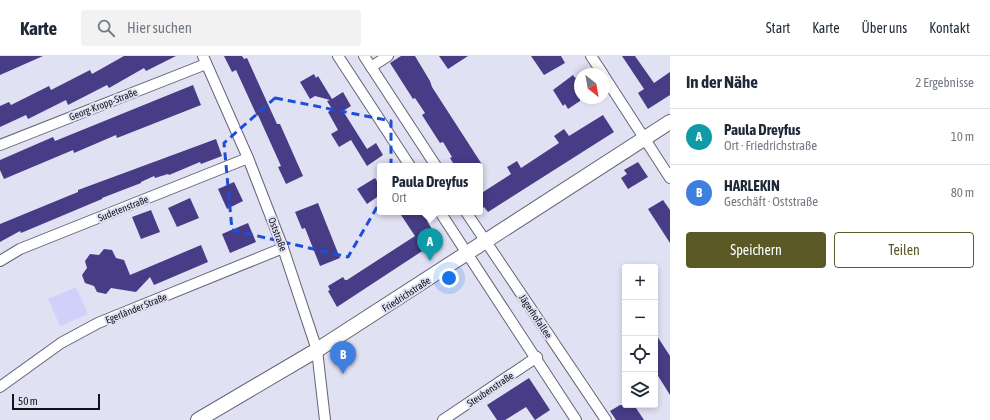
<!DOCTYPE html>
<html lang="de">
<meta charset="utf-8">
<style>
:root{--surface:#fff;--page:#f2f2f3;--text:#1f2937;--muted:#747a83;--line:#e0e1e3;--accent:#5b5926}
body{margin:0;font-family:"Asap Condensed",sans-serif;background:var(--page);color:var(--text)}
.controls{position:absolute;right:12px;bottom:12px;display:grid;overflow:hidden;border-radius:4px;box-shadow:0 2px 6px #0003}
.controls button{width:36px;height:36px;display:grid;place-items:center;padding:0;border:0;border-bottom:1px solid var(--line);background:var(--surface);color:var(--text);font:20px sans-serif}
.compass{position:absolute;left:574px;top:12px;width:36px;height:36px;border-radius:50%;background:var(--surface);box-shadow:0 2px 6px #0003;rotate:149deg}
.scale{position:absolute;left:12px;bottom:10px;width:88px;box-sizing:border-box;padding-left:4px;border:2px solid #121118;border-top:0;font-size:11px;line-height:14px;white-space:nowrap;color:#121118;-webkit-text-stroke:3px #e1e1f4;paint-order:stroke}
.you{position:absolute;left:449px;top:222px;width:14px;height:14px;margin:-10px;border:3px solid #fff;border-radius:50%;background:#1a73e8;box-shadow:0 0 0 6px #1a73e833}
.badge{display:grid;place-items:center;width:26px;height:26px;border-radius:50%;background:var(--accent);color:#fff;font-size:13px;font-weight:700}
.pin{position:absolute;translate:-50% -33px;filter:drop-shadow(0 1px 2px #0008)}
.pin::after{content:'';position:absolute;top:21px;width:14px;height:12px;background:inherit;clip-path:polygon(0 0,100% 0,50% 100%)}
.popup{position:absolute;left:377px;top:107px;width:106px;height:52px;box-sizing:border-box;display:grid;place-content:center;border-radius:4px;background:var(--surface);filter:drop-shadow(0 1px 3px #0005);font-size:13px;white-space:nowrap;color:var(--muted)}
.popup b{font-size:15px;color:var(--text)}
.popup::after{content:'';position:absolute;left:50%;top:100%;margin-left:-8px;border:8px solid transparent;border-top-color:var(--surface)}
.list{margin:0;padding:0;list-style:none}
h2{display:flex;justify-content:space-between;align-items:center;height:52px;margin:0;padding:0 16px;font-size:17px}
h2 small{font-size:13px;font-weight:400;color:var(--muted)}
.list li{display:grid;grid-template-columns:26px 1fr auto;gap:12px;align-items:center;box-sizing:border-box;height:56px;padding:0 16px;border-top:1px solid var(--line)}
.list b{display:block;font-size:15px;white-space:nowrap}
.list p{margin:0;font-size:13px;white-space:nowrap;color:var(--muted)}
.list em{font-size:13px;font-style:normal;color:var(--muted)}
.actions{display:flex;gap:8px;padding:12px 16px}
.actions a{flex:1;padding:9px 0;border:1px solid var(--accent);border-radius:4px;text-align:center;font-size:14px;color:var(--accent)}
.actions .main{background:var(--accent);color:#fff}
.icon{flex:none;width:22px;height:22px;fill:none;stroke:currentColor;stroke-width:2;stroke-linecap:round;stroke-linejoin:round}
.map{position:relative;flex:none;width:670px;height:364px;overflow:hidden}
header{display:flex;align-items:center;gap:24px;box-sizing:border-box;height:56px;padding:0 20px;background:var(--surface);border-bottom:1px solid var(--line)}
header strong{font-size:19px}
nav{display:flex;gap:22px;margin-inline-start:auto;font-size:14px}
.search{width:280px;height:36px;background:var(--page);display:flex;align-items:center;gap:10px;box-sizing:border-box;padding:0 14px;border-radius:4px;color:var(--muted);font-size:15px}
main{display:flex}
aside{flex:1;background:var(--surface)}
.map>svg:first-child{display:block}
.green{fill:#d1d0fb}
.building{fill:#473c85}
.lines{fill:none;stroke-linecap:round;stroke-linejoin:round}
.minor-casing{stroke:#646474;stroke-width:12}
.secondary-casing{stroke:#646474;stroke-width:16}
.minor{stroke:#fff;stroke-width:10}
.secondary{stroke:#fff;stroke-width:14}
.marked{fill:none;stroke:#1d4ed8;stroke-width:3;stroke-dasharray:8 5;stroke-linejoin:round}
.labels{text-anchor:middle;stroke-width:4;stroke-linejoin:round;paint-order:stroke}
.street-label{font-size:10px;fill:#121118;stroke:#e1e1f4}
</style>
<header>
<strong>Karte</strong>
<div class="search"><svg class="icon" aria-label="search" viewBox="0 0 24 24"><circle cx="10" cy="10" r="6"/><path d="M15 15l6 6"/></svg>Hier suchen</div>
<nav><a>Start</a><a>Karte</a><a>Über uns</a><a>Kontakt</a></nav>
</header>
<main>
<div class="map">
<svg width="670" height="364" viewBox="0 0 670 364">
<rect width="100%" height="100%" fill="#e1e1f4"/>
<path class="green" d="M76,231L88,258L60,270L48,243Z"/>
<g class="building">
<path d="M0,0H43L0,19Z"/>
<path d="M124,0H176L146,15L144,12L109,32L107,29L68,49L66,44L28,63L26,59L0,71V50L9,46L11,49L49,30L51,34L90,14L92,18Z"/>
<path d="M224,0H242L244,3L247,2L277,68H280L303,120L286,128L278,111L281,110L258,59L257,60L236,14L232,16Z"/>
<path d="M401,0H415L430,25L432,31L483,110H455L450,102L452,101L443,86L440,87L422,59L425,57L415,42L413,43L390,7Z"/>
<path d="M439,0H468L448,13Z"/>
<path d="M531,0H561L565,7L544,19Z"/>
<path d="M622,0H635L654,27L670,16V39L648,53L638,37L644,33Z"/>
<path d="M314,18L316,22L318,20L332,43L343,36L351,50L343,55L367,93L376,87L383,99L367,110L351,84L339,91L331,78L338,74L328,56L332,53L327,45L330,44L315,40L310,43L300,26Z"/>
<path d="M573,19L575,22L580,19V45L568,53L565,48L563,50L553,34Z"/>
<path d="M193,29L201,49L117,82L116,79L74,97L73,94L4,123L0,114V104L53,81L55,85Z"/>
<path d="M603,59L614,76L488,156L484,151L483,152L480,147V138L511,118L507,111L517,105L521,112L559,87L554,80L564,73L569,80Z"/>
<path d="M216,83L222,100L201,108L200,106L169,119L168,118L155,122L154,120L141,126V127L102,142V143L21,177L20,175L0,186V168L78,136V134Z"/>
<path d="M638,106L648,121L628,133L621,122L627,118L624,114Z"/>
<path d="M375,122L380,130V139L367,148L357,133Z"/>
<path d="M234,126L243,145L227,153L218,133Z"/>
<path d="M190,142L199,162L177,171L168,152Z"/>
<path d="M663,144L670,154V187L648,153Z"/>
<path d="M318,147L340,202L320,210L305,172L302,173L295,156Z"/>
<path d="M151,154L160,176L141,183L132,161Z"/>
<path d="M399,156H424L429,164L427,165L439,184L337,251L328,235L330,234L328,230L343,221L345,224H347L415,180Z"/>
<path d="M248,167L256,186L230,197L222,178Z"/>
<path d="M201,189L208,206L154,229L150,221L136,236L111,232L106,238L97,236L94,230L85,227L82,219L87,212L85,205L90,198L99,199L104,193L112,194L116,202L124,204L130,219Z"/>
<path d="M655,277L670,300V339L655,315Z"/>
<path d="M529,322L550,354L535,364L526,351L505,364H497L487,349Z"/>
<path d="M620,349H634L644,364H616L610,355Z"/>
</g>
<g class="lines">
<g class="minor-casing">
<g id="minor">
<path d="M203,0L248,102L283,192L317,294L325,364"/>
<path d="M338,0L410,110"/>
<path d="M364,0L436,110"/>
<path d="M591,0L603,18"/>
<path d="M371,11L388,0"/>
<path d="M604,20L670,122"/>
<path d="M0,89L206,8"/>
<path d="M440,156L576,364"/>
<path d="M466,156L606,364"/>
<path d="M0,205L20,193L248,102"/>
<path d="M0,331L61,287L98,267L283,192"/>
<path d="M443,364L537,301"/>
</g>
</g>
<g class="secondary-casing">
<path id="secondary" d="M198,364L317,294L670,66"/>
</g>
<use href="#minor" class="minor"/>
<use href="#secondary" class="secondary"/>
</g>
<path class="marked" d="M275,42L391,65V127L348,201L232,174L224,87Z"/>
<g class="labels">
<g class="street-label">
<text transform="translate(103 48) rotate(-21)" y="4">Georg-Kropp-Straße</text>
<text transform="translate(123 152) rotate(-22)" y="4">Sudetenstraße</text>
<text transform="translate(278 178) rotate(69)" y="4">Oststraße</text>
<text transform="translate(406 238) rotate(-33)" y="4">Friedrichstraße</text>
<text transform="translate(136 252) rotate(-22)" y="4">Egerländer Straße</text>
<text transform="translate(536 260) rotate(56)" y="4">Jägerhofallee</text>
<text transform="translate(490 333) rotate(-34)" y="4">Steubenstraße</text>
</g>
</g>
</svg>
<div class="controls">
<button>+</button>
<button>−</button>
<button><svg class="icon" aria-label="locate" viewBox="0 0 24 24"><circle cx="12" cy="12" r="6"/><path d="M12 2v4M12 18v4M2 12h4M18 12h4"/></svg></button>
<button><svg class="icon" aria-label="layers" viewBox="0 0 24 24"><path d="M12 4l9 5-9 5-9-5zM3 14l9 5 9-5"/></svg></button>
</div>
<svg class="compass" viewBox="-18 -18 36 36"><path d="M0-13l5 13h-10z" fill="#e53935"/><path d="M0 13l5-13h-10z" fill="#747a83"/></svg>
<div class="scale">50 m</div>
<div class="you"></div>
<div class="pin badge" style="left:430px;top:205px;background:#0f9aa8">A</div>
<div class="popup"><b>Paula Dreyfus</b>Ort</div>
<div class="pin badge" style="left:343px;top:318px;background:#3f7fe0">B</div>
</div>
<aside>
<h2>In der Nähe<small>2 Ergebnisse</small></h2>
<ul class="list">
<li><span class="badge" style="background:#0f9aa8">A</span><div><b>Paula Dreyfus</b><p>Ort · Friedrichstraße</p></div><em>10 m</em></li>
<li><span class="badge" style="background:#3f7fe0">B</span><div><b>HARLEKIN</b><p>Geschäft · Oststraße</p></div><em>80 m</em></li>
</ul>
<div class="actions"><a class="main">Speichern</a><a>Teilen</a></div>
</aside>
</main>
